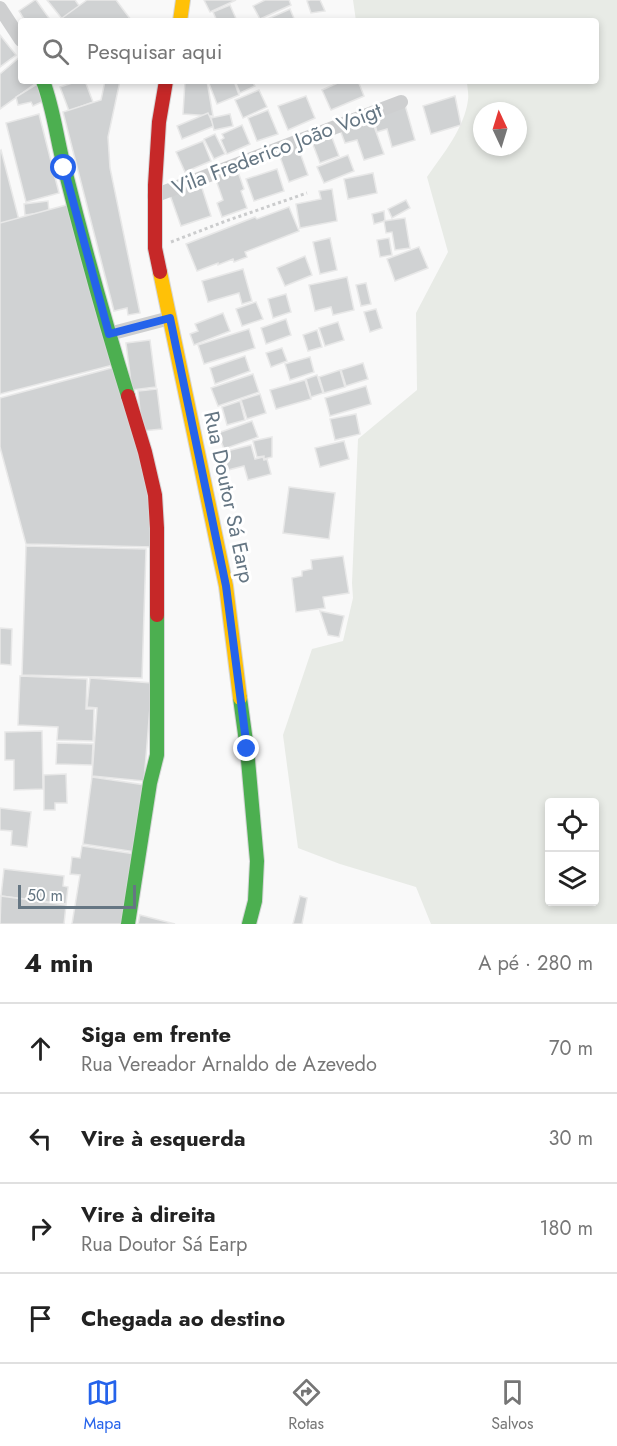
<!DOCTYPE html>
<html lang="pt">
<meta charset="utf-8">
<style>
:root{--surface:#fff;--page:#f6f6f6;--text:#222;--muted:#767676;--line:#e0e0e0;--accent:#2563eb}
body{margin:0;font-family:Jost,sans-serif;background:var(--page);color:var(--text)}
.controls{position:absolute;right:18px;bottom:18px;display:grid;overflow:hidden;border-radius:6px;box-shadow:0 3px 9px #0003}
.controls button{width:54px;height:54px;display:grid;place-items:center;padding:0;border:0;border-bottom:2px solid var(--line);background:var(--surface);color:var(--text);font:30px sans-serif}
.compass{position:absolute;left:473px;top:102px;width:54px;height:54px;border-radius:50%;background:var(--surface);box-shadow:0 3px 9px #0003;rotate:356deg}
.scale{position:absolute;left:18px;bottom:15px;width:118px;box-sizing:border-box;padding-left:6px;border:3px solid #657683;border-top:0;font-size:16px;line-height:21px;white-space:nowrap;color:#657683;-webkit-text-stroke:4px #fff;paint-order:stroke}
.stop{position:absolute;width:18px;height:18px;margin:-14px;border:4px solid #2563eb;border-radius:50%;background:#fff}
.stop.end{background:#2563eb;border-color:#fff;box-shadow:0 2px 6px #0008}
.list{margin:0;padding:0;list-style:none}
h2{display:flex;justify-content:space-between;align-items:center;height:78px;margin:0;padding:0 24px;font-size:26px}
h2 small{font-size:20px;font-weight:400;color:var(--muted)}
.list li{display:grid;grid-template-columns:39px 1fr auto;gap:18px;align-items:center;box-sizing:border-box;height:90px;padding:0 24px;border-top:2px solid var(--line)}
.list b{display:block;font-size:22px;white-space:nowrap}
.list p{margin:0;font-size:20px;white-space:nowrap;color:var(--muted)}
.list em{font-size:20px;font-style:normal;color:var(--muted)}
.icon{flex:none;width:33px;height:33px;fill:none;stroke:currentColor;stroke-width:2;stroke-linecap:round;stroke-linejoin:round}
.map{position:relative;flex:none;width:617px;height:924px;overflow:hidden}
.search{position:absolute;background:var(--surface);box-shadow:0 3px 9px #0003;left:18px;right:18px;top:18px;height:66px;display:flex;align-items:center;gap:15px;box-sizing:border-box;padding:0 21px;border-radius:6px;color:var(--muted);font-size:22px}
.sheet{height:438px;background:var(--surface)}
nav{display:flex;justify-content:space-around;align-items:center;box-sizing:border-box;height:84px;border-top:2px solid var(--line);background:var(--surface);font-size:16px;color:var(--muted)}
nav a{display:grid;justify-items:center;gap:3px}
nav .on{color:var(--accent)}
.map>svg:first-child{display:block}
.green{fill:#e8ebe6;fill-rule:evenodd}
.building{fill:#d0d2d3;stroke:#e8e8e8;stroke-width:1.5}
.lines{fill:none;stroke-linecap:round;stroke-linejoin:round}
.fast-casing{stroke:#d5d6d7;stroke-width:16}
.slow-casing{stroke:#d5d6d7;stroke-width:16}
.jam-casing{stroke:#d5d6d7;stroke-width:16}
.path{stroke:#cbcccd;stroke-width:3;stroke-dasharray:3 3;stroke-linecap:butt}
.street{stroke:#cecfd0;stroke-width:14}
.fast{stroke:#4caf50;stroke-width:14}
.slow{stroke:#ffc107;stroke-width:14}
.jam{stroke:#c62828;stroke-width:14}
.route{stroke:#2563eb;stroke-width:8}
.labels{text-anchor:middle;stroke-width:6;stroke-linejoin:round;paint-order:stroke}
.street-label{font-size:21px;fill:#657683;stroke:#fff}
</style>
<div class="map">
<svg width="617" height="924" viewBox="0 0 617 924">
<rect width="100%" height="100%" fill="#f9f9f9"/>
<path class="green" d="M353,0H617V924H431L416,887L340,864L298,848L283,735L312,649L343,641L353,598L352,583L358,439L417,390L416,313L448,252L427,177C443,154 464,129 468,100C469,94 467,87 467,81H596V21H356ZM482,111H518V147H482ZM550,802H594V902H550Z"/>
<g class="building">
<path d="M35,0H36L51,21H25L19,11Z"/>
<path d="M47,0H75L80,7L63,20Z"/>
<path d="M87,0H116L131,20L129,21H58Z"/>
<path d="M204,0H236L210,12Z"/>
<path d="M265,0H289L291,5L260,19L253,6Z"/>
<path d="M310,0H320L325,11L311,13L307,1Z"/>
<path d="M230,5L237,21H217L213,12Z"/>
<path d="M290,9L295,21H263Z"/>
<path d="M0,35L16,55L0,67Z"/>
<path d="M21,56V81H39L0,109V74Z"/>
<path d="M78,81H85L93,102L69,111L60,87Z"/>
<path d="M105,81H120L108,137L110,168L140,313L128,315L127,308L114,311L63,112L101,100Z"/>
<path d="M185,81H207L213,116L183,114Z"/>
<path d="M208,81H234L239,95L217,104Z"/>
<path d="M235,81L242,82L252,81L255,86L240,93Z"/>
<path d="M342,81H358L364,96L331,110L322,90Z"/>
<path d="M37,84L44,101L33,106L31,102L18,105L16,97Z"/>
<path d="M259,90L267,107L243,118L235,100Z"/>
<path d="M306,96L315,118L288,130L278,106Z"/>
<path d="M455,96L461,125L431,134L423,106Z"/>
<path d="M405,105L415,140L392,147L387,129L377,132L372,114Z"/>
<path d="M268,110L278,134L257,141L248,118Z"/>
<path d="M208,113L214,126L182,139L177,126Z"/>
<path d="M39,114L59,193L26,202L6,123Z"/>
<path d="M230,114L233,126L214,130L211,118Z"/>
<path d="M370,115L384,154L364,160L357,140L345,143L339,127Z"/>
<path d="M242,125L250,144L227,154L221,140L224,138L222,134Z"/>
<path d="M215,134L225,154L214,159L204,139Z"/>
<path d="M331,135L339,156L320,163L312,142Z"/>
<path d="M203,141L211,161L185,172L176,152Z"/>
<path d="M298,147L308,175L289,182L279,154Z"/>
<path d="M1,150L19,220L0,224V151Z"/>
<path d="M348,155L354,171L324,183L317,167Z"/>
<path d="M237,169L244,189L241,191L247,208L222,217L217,203L223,200L215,177Z"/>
<path d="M277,169L284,191L254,201L246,179Z"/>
<path d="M373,173L377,193L348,199L344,179Z"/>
<path d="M201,185L211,216L181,226L170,195Z"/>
<path d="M332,189L337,221L300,228L296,204L321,199L319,191Z"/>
<path d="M406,200L410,208L392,218L388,209Z"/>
<path d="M48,201L49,212L25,215L24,204Z"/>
<path d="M70,204L113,365L0,394V223Z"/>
<path d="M289,207L299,231L245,252L247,257L234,262L233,259L218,265V263L197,271L186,244L255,217L257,219Z"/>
<path d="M384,211L385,221L374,224L372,214Z"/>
<path d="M405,218L410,248L395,250L392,232L386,233L384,221Z"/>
<path d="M330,238L337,270L320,274L313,242Z"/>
<path d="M389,238L392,255L380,257L377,240Z"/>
<path d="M419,247L428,268L395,281L387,259Z"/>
<path d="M305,256L312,275L285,286L277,268Z"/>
<path d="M243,269L252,301L242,304L239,293L208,302L202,281Z"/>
<path d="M347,277L354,310L333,315L331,307L315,311L309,285Z"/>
<path d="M366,283L371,304L361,306L356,285Z"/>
<path d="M286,294L291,312L273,318L268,299Z"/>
<path d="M256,302L263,319L242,326L236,309Z"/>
<path d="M376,309L382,328L370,332L364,312Z"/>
<path d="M223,313L230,331L194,345L190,334L198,331L195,324Z"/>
<path d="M286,319L291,335L266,344L261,328Z"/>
<path d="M338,322L344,340L325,346L319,328Z"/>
<path d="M249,329L255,348L204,364L198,345Z"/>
<path d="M317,330L322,347L308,351L303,335Z"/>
<path d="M150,340L156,387L132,390L126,343Z"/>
<path d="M282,348L287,361L271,367L266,353Z"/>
<path d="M245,356L250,371L215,384L210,368Z"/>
<path d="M310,357L314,372L290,380L285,364Z"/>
<path d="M363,363L368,379L346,386L341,370Z"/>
<path d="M115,367L150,493L154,547L26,544L0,447V398Z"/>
<path d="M340,370L345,387L324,393L319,377Z"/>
<path d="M253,374L259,392L218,406L211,388Z"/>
<path d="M317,375L323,393L311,397L306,379Z"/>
<path d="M305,380L311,399L276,409L270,390Z"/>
<path d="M366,386L371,404L330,416L325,398Z"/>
<path d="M157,389L162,429L142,431L138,391Z"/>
<path d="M260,394L266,413L247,419L241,400Z"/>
<path d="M240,401L245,420L227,425L222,407Z"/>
<path d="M356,414L360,434L335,440L330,419Z"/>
<path d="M252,421L258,437L224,449L218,433Z"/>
<path d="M272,437V457L264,459V456L257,457L253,441Z"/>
<path d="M344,441L349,459L320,467L315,448Z"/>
<path d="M251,445L255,459L263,457L264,460L267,459L271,474L248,480L244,466L228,470L223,452Z"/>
<path d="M289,487L335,493L329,539L283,533Z"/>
<path d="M26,546L146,549L142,678L22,675Z"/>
<path d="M343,556L349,593L323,597L325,608L296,612L292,578L302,576V571L312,569L311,560Z"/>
<path d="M320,611L344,616L339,637L328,635Z"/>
<path d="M0,628L12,629L11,665L0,664Z"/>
<path d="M20,676L87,679L86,709H94L93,741L57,740L58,727L18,725Z"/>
<path d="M90,678L152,683L144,781L92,776L97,708L87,707Z"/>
<path d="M42,731L43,789L14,790V760H5V732Z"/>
<path d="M57,743L93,744L92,765L56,764Z"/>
<path d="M66,774L67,803H55V810H44V775Z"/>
<path d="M92,777L145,785L136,852L83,844Z"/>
<path d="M0,808L31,812L27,847L11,845L12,831L0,830Z"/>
<path d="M82,846L135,854L124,924H72L80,875L70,874L72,857L80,858Z"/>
<path d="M4,869L64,876L63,886L68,887L66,904L1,896Z"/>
<path d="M1,896L66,905L64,924H0Z"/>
<path d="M300,896L307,898L302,924H293Z"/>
<path d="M140,915L175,924H138Z"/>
</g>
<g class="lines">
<g class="fast-casing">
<g id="fast">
<path d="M43,81C54,110 57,141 65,170C84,246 105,322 128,396"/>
<path d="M240,698L247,749L257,861L255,901L249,924"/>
<path d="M128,924L150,783L157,755V615"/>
</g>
</g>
<g class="slow-casing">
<g id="slow">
<path d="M180,21L183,0"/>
<path d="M160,272L226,586L240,698"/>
</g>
</g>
<g class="jam-casing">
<g id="jam">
<path d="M160,272L155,248V185L159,122L166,81"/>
<path d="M128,396L145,452L155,495L157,528V615"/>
</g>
</g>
<path class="path" d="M171,242L226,221L307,193"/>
<g class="street">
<path d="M0,8L21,40"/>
<path d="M154,196L401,102"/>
<path d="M109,334L170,318"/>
</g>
<use href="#fast" class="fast"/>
<use href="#slow" class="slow"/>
<use href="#jam" class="jam"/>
</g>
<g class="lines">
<path class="route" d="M64,168L109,334L170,318L226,586L247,749"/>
</g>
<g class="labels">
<g class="street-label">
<text transform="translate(277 149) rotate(-21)" y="7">Vila Frederico João Voigt</text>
<text transform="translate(229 497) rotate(78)" y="7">Rua Doutor Sá Earp</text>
</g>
</g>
</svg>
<div class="controls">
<button><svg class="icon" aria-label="locate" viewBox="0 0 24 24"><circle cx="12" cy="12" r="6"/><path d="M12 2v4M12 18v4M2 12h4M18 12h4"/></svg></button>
<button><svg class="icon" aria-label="layers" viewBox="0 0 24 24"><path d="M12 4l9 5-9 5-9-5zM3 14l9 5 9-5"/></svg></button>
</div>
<svg class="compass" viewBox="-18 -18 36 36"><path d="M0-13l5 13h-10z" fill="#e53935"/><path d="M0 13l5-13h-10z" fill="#767676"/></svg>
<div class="scale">50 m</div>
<div class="stop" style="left:64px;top:168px"></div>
<div class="stop end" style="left:247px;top:749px"></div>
<div class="search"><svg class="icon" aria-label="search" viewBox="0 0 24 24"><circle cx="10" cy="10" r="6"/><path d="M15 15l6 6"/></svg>Pesquisar aqui</div>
</div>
<section class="sheet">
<h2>4 min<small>A pé · 280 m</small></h2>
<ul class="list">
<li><svg class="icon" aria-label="ahead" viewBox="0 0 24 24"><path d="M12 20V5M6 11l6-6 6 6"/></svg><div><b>Siga em frente</b><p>Rua Vereador Arnaldo de Azevedo</p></div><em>70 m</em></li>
<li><svg class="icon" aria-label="left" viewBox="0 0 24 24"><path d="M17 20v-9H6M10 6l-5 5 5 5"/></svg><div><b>Vire à esquerda</b></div><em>30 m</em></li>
<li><svg class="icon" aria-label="right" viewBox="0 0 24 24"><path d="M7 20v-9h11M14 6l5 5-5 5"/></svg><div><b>Vire à direita</b><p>Rua Doutor Sá Earp</p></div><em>180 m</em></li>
<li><svg class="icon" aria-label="arrive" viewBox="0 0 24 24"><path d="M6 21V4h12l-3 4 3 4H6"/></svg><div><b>Chegada ao destino</b></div></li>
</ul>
</section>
<nav>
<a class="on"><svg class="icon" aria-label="map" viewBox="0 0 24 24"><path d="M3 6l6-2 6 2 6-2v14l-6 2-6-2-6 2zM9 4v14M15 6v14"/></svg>Mapa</a>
<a><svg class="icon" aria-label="directions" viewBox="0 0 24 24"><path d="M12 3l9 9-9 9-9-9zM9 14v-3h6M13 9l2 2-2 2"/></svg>Rotas</a>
<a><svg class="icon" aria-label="saved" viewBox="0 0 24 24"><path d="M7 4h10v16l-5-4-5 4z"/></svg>Salvos</a>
</nav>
